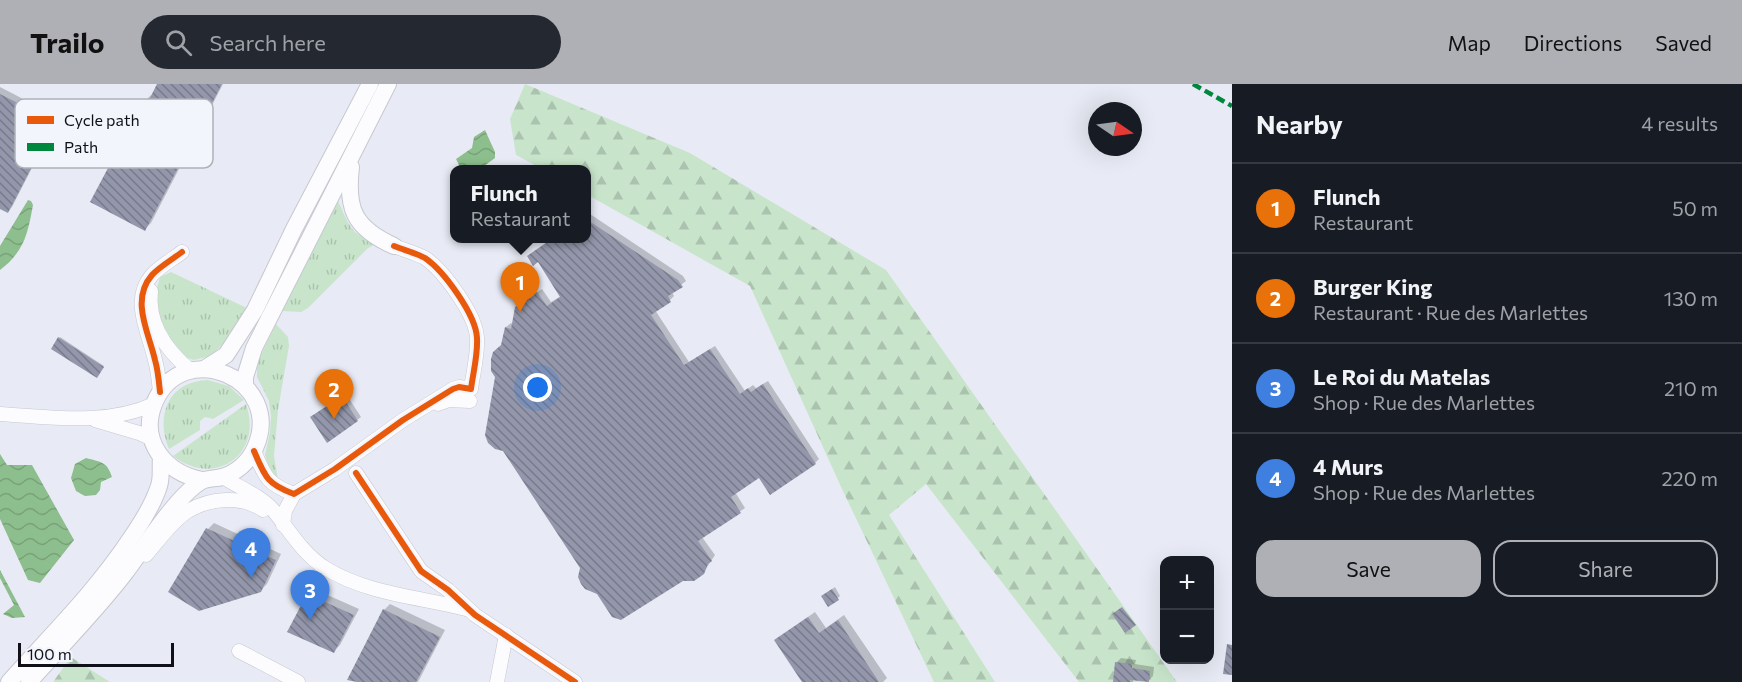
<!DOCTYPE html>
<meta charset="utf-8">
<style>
:root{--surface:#171b24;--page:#242831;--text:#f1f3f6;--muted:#9ea1a6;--line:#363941;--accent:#aeb0b5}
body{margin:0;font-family:Commissioner,sans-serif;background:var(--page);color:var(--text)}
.controls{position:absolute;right:18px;bottom:18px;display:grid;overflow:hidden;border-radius:12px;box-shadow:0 6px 24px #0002}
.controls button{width:54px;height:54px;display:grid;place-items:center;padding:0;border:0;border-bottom:2px solid var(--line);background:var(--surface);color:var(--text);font:30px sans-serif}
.compass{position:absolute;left:1088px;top:18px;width:54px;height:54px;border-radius:50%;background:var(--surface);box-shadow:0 6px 24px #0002;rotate:103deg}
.scale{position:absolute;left:18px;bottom:15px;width:156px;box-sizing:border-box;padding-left:6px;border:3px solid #101118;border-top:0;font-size:16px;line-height:21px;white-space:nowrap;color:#101118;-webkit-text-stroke:4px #f3f5fd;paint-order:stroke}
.you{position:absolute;left:538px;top:304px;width:21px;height:21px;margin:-15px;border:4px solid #fff;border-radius:50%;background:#1a73e8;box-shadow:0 0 0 9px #1a73e833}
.badge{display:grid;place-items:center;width:39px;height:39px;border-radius:50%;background:var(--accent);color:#fff;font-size:20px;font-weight:700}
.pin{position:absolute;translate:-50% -50px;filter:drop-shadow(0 2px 3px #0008)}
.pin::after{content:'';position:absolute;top:32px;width:21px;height:18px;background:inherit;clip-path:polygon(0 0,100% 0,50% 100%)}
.popup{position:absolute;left:450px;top:81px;width:141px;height:78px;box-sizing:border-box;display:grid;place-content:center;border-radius:12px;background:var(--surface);filter:drop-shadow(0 2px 4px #0005);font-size:20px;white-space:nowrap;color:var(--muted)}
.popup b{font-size:22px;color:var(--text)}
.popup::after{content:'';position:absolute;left:50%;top:100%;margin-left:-12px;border:12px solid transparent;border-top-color:var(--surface)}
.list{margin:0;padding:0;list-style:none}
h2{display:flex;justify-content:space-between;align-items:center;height:78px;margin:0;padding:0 24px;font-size:26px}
h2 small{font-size:20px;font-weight:400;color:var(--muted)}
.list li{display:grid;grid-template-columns:39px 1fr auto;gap:18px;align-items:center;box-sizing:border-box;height:90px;padding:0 24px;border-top:2px solid var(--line)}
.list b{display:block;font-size:22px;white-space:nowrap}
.list p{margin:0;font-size:20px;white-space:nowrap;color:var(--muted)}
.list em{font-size:20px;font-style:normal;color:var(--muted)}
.actions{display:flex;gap:12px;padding:18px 24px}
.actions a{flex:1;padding:14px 0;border:2px solid var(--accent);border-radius:18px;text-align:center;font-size:21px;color:var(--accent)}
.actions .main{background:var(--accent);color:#111}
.icon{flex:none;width:33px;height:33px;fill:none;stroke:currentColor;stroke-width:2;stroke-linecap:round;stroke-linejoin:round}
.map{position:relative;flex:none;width:1232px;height:598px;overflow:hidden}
header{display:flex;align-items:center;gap:36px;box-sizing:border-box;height:84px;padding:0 30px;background:var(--accent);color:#111}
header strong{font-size:28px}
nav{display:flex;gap:33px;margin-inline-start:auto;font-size:21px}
.search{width:420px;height:54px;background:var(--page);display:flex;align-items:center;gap:15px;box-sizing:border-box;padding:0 21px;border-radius:33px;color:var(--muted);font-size:22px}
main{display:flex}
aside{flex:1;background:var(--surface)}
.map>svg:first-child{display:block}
.grass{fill:url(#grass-tufts)}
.forest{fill:url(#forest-firs)}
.water{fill:url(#water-waves)}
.shadow{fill:#0003}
.building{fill:url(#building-back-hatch)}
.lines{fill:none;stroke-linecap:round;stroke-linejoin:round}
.minor-casing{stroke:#c6c8d0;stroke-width:15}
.major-casing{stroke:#c6c8d0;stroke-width:18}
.minor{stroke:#fcfcfe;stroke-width:14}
.major{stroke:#fcfcfe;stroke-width:16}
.quiet{stroke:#00873e;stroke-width:4.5;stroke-dasharray:9 4.5;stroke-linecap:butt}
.cycleway-casing{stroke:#f3f5fd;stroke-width:10}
.cycleway{stroke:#e8590c;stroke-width:6}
.key{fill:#f3f5fd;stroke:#afb1b8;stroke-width:1.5}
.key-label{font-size:16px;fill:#101118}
</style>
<header>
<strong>Trailo</strong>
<div class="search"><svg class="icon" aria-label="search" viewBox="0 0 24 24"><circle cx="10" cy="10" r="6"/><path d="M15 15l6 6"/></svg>Search here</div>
<nav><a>Map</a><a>Directions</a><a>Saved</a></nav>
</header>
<main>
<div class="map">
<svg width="1232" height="598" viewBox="0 0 1232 598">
<defs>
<pattern id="grass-tufts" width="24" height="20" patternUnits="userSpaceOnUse" patternTransform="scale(1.5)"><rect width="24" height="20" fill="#c8e5cb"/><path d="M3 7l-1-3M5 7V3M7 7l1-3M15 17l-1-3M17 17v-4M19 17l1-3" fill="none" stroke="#abc3ae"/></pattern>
<pattern id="forest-firs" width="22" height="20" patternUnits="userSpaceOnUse" patternTransform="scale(1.5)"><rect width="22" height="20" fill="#c8e5cb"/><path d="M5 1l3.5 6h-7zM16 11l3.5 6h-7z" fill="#abc3ae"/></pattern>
<pattern id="water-waves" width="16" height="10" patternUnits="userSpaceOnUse" patternTransform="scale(1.5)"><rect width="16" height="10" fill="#8dbe8d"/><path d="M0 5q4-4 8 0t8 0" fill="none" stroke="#79a279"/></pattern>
<pattern id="building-back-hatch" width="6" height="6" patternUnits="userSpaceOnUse" patternTransform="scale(1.5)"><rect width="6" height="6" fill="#9497ab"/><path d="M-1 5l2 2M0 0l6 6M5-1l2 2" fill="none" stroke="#777a8a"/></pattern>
</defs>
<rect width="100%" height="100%" fill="#e8ebf5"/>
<g class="grass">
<path d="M338,117C350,142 349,150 378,159L368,164L308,224L301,228L282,227Z"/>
<path d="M171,188L249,225L226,257L211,272L194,276L181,272L166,257L153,219L160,193Z"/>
<path d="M276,240L288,253L289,262L278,326L274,372L278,396L269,383L265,371L270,348L271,332L269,317L257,293V279Z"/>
<path d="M208,296L229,302L244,316L213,335L205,333L200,337V346L169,365C155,332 168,297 208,296Z"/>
<path d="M246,320C264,371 214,404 173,372Z"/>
</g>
<g class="forest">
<path d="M525,0L690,69L886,186L1177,598H1079L926,400L889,431L995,598H934L842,405L750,202L586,110V86L542,85L516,71L510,35Z"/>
<path d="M71,573L110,598H53Z"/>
</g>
<g class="water">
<path d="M485,46L495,68V74L480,85H461L456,75L472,64L474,53Z"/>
<path d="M28,116L31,117L33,121C28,149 24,168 0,186V162Z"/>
<path d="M0,370L7,381H32L74,456L40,499L28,496L0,435Z"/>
<path d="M86,374C100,378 107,377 112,393L101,398L100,406L96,411L85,412L76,407L71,394L75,380Z"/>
<path d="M0,486L25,533L12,534L3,530L14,521L0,494Z"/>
</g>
<g class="shadow">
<path d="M159,0H223L151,139L145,145V17L151,11L153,12Z"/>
<path d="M0,3L58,33L12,123L8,127L0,123Z"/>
<path d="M590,130L683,192L686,197L672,208L674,212L670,216L655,226L689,278L715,262L745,307L753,301L756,304L768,297L819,375L815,379L759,392L735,408L745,424L702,453L715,471L703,489L582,484L502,262L506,243L511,239L514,240L521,219L542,205L551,218L561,212L586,154V133Z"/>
<path d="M60,253L104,282L97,292L53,264Z"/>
<path d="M346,310L361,333L357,336L316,330Z"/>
<path d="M214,439L281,470L267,500L260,507L208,445Z"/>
<path d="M835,503L840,512L838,514L826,509Z"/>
<path d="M314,505L359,525L340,561L334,567L308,511Z"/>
<path d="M390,520L445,546L418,598H365L384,526Z"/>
<path d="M815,528L826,544L844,531L887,594L883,598H804L782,551Z"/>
<path d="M1121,574L1136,576L1135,580L1154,583L1153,592L1148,597L1133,594V598H1114L1117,578Z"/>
</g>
<g class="building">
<path d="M157,0H222L145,147L90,118L144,16L148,18Z"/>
<path d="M0,10L55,38L8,129L0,125Z"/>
<path d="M586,135L678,196L683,203L668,212L671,218L651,231L684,281L710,265L740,310L748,304L751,308L763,300L816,380L770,411L759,394L731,413L741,429L698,457L712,477L708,480L704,490L694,497H683L621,536L612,533L597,510L585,505L581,500L578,493L580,484L503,367L495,365L488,359L485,351L495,293L491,287V275L493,268L501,261L505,243L511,245L515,223L537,208L547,222L560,213L538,178L533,182L527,172L553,154H586Z"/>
<path d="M58,253L104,283L97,294L51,265Z"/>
<path d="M342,312L358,337L327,359L310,333Z"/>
<path d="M206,444L276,476L261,508L199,527L168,508Z"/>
<path d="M832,505L839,516L828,523L821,512Z"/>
<path d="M307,510L354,531L334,569L287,548Z"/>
<path d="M1122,523L1136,541L1125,549L1112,530Z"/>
<path d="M383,525L440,553L416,598H357L347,596Z"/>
<path d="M808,533L819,549L838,536L879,598H802L774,556Z"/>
<path d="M1227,560L1232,561V591L1223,590Z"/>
<path d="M1115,578L1132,580V584L1150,587L1149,598L1130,596V598H1113Z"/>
</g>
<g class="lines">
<g class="minor-casing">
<g id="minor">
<path d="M151,207C147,240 167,267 191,287"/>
<path d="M160,308C159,298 158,286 155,276C149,249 130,216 152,191C159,183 173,175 182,168"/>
<path d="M438,320L449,316L470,317"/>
<path d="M0,330C51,333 106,342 154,320"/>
<path d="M95,336L139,349L152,355"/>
<path d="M254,367C265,393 267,400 294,410L335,385L403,336L453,305L459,303L471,305C473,289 478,271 477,254C476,231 444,187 425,174C416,169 404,166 394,162"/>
<path d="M356,389L421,487L448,506L475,531L575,598"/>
<path d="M223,393C238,403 261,412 273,426C289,446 303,470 325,484C367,510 419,513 466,525"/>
<path d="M283,441L285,427L294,410"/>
<path d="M146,471C158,457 172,437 188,427C210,414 241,411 263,426"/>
<path d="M239,567L298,598"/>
<path d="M497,598L506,551"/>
</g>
</g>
<g class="major-casing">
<g id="major">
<path d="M351,83C346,125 354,144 394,162"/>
<path d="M204,285L226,271L255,226L294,145L370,0"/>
<path d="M245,302V293L254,264L388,0"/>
<path d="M9,598C51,551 96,507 131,454C142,438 153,421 159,402C162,393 160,384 161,374"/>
<path d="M29,598C61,562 96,527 125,489C144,464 175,414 200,398C206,394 215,395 222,393C236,389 249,378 255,364C286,295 181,251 154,320C139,358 166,389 202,396"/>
</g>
</g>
<use href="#minor" class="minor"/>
<use href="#major" class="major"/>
<path class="quiet" d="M1193,0L1232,22"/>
<g class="cycleway-casing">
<g id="cycleway">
<path d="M160,308C159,298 158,286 155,276C149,249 130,216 152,191C159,183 173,175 182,168"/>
<path d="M254,367C265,393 267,400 294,410L335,385L403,336L453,305L459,303L471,305C473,289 478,271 477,254C476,231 444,187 425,174C416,169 404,166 394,162"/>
<path d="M356,389L421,487L448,506L475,531L575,598"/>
</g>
</g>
<use href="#cycleway" class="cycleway"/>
</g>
<rect x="15" y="15" width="198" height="69" rx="9" class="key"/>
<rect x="27" y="32" width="27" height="8" fill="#e8590c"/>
<rect x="27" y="59" width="27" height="8" fill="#00873e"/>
<g class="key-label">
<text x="64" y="42">Cycle path</text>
<text x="64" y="69">Path</text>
</g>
</svg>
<div class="controls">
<button>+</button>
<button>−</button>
</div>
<svg class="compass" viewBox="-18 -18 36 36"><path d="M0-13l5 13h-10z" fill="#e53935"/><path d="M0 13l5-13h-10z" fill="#9ea1a6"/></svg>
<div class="scale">100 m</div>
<div class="you"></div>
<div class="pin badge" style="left:520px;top:228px;background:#e8710a">1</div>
<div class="popup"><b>Flunch</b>Restaurant</div>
<div class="pin badge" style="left:334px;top:335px;background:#e8710a">2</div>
<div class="pin badge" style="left:310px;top:536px;background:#3f7fe0">3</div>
<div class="pin badge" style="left:251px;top:494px;background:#3f7fe0">4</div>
</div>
<aside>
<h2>Nearby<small>4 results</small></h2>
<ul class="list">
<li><span class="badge" style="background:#e8710a">1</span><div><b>Flunch</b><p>Restaurant</p></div><em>50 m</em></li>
<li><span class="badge" style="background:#e8710a">2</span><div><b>Burger King</b><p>Restaurant · Rue des Marlettes</p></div><em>130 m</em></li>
<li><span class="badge" style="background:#3f7fe0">3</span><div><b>Le Roi du Matelas</b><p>Shop · Rue des Marlettes</p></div><em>210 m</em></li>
<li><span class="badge" style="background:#3f7fe0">4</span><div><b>4 Murs</b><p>Shop · Rue des Marlettes</p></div><em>220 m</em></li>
</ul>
<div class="actions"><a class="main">Save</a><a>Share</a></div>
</aside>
</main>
